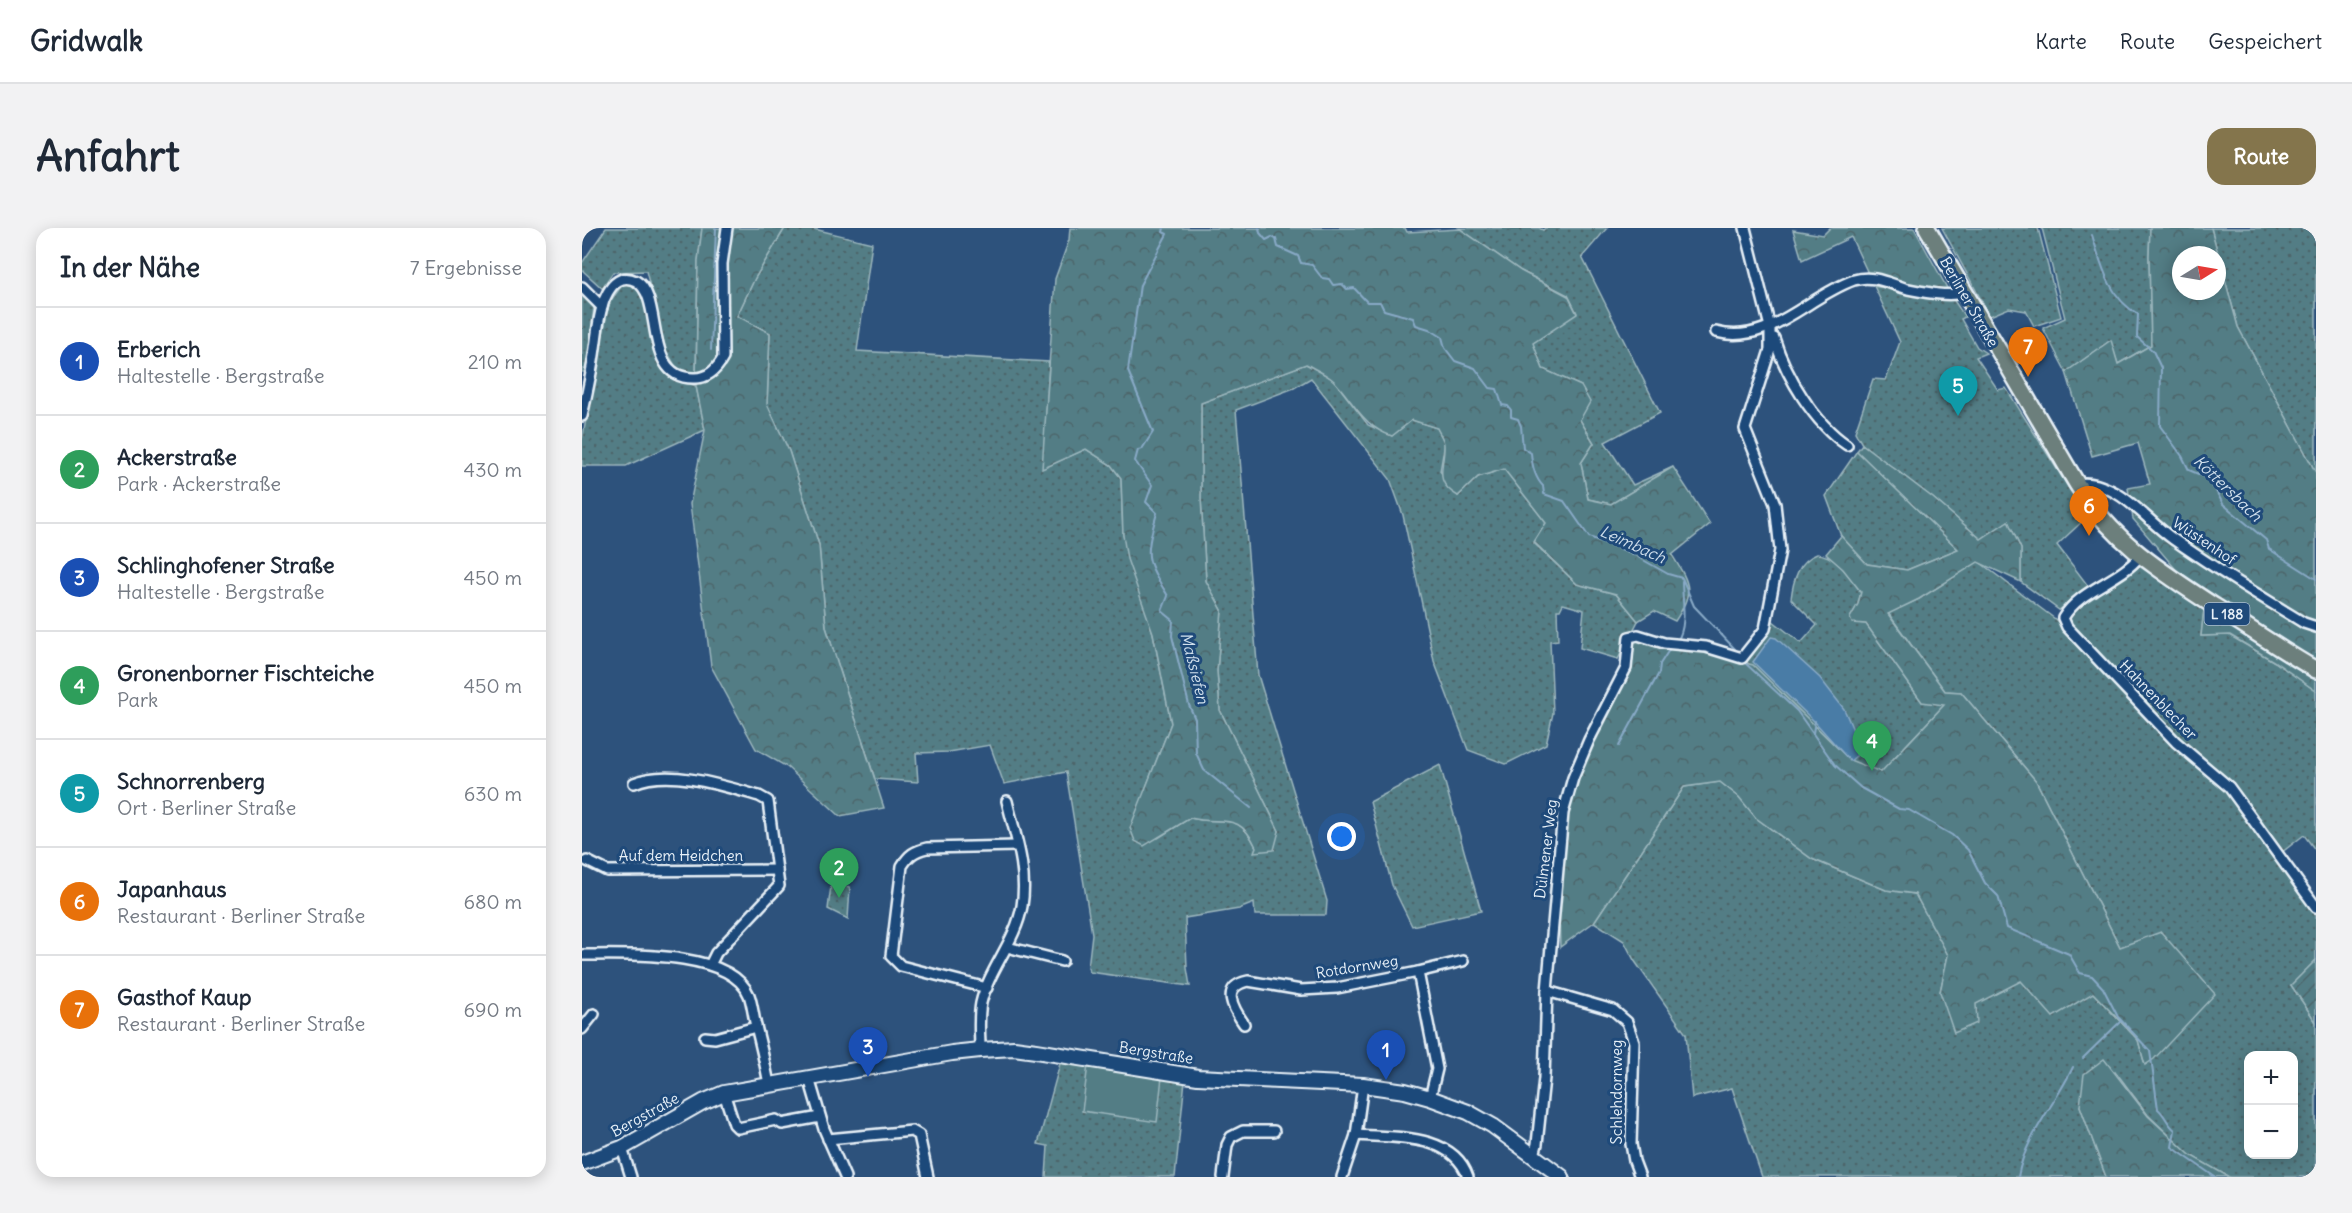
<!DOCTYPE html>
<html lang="de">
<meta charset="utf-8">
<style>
:root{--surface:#fff;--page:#f2f2f3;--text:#1f2937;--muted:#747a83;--line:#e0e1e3;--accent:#84754c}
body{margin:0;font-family:Delius,sans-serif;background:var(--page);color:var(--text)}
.controls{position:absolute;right:18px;bottom:18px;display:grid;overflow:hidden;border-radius:12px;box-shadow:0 3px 15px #0003}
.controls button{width:54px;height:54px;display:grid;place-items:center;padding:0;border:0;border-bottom:2px solid var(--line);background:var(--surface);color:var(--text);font:30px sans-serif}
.compass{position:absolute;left:1590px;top:18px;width:54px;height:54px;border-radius:50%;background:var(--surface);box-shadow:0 3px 15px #0003;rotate:79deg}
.you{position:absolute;left:760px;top:609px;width:21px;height:21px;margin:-15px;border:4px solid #fff;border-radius:50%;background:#1a73e8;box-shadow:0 0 0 9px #1a73e833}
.badge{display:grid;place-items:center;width:39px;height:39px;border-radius:50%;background:var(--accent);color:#fff;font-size:20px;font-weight:700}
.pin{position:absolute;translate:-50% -50px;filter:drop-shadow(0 2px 3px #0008)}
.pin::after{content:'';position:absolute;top:32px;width:21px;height:18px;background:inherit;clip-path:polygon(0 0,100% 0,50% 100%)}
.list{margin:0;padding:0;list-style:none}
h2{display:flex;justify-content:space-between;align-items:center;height:78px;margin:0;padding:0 24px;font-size:26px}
h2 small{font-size:20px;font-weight:400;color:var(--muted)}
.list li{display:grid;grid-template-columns:39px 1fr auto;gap:18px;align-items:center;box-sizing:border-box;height:108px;padding:0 24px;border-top:2px solid var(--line)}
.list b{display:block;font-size:22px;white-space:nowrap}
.list p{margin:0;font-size:20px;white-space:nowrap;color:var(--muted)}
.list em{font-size:20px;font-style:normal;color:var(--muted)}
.map{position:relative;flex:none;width:1734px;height:949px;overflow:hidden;border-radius:18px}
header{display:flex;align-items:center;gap:36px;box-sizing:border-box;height:84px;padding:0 30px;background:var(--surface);border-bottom:2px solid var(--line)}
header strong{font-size:28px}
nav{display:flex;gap:33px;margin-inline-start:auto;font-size:21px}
.intro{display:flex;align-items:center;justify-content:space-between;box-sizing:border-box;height:144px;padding:0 36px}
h1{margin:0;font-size:42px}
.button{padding:15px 27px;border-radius:18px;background:var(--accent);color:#fff;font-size:21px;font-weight:700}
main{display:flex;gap:36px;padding:0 36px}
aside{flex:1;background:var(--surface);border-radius:18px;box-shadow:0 3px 15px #0003}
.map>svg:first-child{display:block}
.grass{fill:url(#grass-dots);stroke:#9db7be;stroke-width:1.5;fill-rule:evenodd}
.forest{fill:url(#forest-crowns);stroke:#9db7be;stroke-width:1.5;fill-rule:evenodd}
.garden{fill:url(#garden-furrows);stroke:#9db7be;stroke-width:1.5}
.pitch{fill:#527d85;stroke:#9db7be;stroke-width:1.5}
.water{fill:#497ba6;stroke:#89aac7;stroke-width:1.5}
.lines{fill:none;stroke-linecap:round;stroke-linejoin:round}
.stream{stroke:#89aac7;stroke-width:2}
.street-casing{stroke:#e8f1f8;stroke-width:14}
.secondary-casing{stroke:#e8f1f8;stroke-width:18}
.primary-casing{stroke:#e8f1f8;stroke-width:20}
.street{stroke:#1f4a7a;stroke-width:9}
.secondary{stroke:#1f4a7a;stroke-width:14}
.primary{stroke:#6c7f7c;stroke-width:15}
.labels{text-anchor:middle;stroke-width:6;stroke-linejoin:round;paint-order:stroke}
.shield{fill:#1f4a7a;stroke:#acbfd2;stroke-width:1.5}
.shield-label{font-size:14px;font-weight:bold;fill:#e8f1f8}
.street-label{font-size:15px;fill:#e8f1f8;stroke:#1f4a7a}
.water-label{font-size:16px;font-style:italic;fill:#d0dfec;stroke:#1f4a7a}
</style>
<header>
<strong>Gridwalk</strong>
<nav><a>Karte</a><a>Route</a><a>Gespeichert</a></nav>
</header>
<div class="intro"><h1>Anfahrt</h1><a class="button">Route</a></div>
<main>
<aside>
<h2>In der Nähe<small>7 Ergebnisse</small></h2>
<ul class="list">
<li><span class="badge" style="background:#1a4fb4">1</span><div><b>Erberich</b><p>Haltestelle · Bergstraße</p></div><em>210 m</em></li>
<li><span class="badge" style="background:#2e9e5b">2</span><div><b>Ackerstraße</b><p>Park · Ackerstraße</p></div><em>430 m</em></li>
<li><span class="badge" style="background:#1a4fb4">3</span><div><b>Schlinghofener Straße</b><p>Haltestelle · Bergstraße</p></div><em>450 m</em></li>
<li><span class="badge" style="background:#2e9e5b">4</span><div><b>Gronenborner Fischteiche</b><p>Park</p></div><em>450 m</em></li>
<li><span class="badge" style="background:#0f9aa8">5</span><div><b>Schnorrenberg</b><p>Ort · Berliner Straße</p></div><em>630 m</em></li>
<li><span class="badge" style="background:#e8710a">6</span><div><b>Japanhaus</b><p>Restaurant · Berliner Straße</p></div><em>680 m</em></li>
<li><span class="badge" style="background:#e8710a">7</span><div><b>Gasthof Kaup</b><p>Restaurant · Berliner Straße</p></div><em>690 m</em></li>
</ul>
</aside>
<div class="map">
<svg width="1734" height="949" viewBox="0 0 1734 949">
<defs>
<pattern id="grass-dots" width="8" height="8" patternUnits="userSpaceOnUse" patternTransform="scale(1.5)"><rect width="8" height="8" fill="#527d85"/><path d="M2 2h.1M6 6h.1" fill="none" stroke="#4d656a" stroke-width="1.8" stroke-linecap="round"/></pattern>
<pattern id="forest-crowns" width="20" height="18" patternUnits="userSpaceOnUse" patternTransform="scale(1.5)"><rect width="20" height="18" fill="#527d85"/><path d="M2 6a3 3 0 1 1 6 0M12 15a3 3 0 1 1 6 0" fill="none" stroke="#4d656a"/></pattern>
<pattern id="garden-furrows" width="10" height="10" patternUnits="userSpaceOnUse" patternTransform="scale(1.5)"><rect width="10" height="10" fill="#527d85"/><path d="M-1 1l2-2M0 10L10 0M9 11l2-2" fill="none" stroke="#4d656a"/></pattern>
</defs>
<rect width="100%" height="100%" fill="#2d527c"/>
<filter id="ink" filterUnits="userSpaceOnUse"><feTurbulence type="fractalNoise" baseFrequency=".0167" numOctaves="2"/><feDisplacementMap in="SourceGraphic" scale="12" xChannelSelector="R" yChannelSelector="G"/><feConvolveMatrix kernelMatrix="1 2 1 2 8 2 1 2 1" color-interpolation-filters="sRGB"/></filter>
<g filter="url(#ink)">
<g class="grass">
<path d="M24,0H120L116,33L114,145L95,141L84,122L64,43L31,44L20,60L0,42V35Z"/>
<path d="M203,0H228L290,15L275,123L467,134L461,240L504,221L529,237L539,250L541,307L571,405L589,495L563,562L576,610L608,590C640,598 656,582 674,619L673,623L697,603L638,482L635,443L640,382L624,353L619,270V175L724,136L751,151L786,197L810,208L830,192L855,200L863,215L858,243L876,268L896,249L922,241L964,295L952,315L995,356L1034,366L1056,393L1036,431L998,420L1002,382L981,376L978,382H975L976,412L968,413L971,485L964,516L924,536L886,522L852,433L821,287L808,251L729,150L712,160L654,182L676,447L745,673L744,687H673L672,675L657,681L603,690L605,740L608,758L508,744L506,740L510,706L484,544L422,556L408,517L367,524L334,525L336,554L293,551L244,399L237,317L207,223L185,176L188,105L155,88L173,50Z"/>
<path d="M877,0H957L961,2L963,0H1025L1000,29L1078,185L1023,214L1051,257L1091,239L1029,276L1006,271L999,235L1012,215L998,192L999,158L961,141L950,114L995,85L986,67L939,43Z"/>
<path d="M1360,0H1456L1479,89L1452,98L1444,83L1427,80L1408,88Z"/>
<path d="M1460,0H1568L1567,28L1569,117L1536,136L1528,113L1484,144L1461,100L1483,90Z"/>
<path d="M1629,0H1734V245L1656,99Z"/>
<path d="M41,56L52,57L62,69L77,134L89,149L114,158L123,202L44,238H0V212L27,75Z"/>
<path d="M1292,58L1371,71L1383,89L1379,91L1395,119L1404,125L1394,129L1416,162L1424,160L1505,289L1475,317L1507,359L1477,382L1439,354V321L1426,293L1399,311L1351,270L1280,216L1273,204L1291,151L1304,152L1318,114Z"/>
<path d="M0,66L12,78L5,144H0Z"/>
<path d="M1275,223L1376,321L1325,342L1285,336L1259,308L1244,268Z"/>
<path d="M1235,326C1255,327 1268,350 1279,364L1276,376L1268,390L1275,395L1284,396L1340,474L1363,476L1310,532L1318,578L1224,497L1163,432L1191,393L1219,415L1235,397L1209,371C1211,353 1216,333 1235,326Z"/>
<path d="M1396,333L1473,391L1591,517L1645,562L1734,686V732L1709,757L1734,794V949H1647L1608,927L1566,887L1533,843L1498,878L1524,949H1180L1150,860L1110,870L1104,806L1052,732L1042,713L1012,694L1102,559L1138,554L1157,569L1174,590L1230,631L1304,662L1333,666L1366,727L1358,764L1393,776L1439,752L1511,765L1556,812L1563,837L1538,719L1454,553L1379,464L1363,463L1306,385L1337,371ZM1666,828H1712V926H1666Z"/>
<path d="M1554,336L1622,382L1619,408L1647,407L1693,434L1734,463V623L1722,607L1699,625L1648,553L1594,510L1488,394L1489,384L1514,368Z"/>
<path d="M858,537L899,683L830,698L810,657L788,574Z"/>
<path d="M255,657L268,659L266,691L246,681L249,658Z"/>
<path d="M479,832L603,852L593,949H464L466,918L456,916Z"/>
</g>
<g class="forest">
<path d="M120,0H203L173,50L155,88L188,105L185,176L207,223L237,317L244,399L302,580L258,588L205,539L174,521L129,438L108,276L123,202L114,158L116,33Z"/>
<path d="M488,0H823L825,4L878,1L939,43L986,68L995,86L951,115L961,141L999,158L1008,174L998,192L1012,215L999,235L1006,271L1029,276L1091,239L1128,296L1090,327C1108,356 1113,363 1093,393L1072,383L1056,393L1034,366L995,356L952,314L964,295L922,241L896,249L876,268C850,253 863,239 862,217C862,211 857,205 855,200L830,192L810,208C781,199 772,174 752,153C745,146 733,141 724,136L619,175V270L624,353L640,382L635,443L638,482L697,603L692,622L672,624L674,619C657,582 640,598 608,590L562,618L553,613L548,600L589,495L571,405L545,331L541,307L539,250L529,237L504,221L460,241L473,51L487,12Z"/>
<path d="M1248,0H1332L1371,71L1292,58L1269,9L1220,32L1211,2L1241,7Z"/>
<path d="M1568,0H1629L1656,99L1734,245V463L1693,434L1648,407L1619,408L1624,363L1597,345L1551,291L1546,260L1568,256L1556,215L1510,228L1484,144L1529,112L1536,136L1569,117L1567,28ZM1599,27H1635V63H1599Z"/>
<path d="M1280,216L1351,270L1399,311L1426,293L1439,321V354L1396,334L1337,371L1306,386L1363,463L1379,464L1454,553L1538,719L1579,704L1633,766L1572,831L1563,837L1556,812L1511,765L1471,789L1439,753L1394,776L1395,795L1372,805L1358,764L1366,727L1333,666L1304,662L1230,631L1174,590L1157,569L1138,554L1102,559L1012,694L978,719L977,682L981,585L1040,447L1046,413L1056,407L1171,437L1268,532L1299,544L1362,477L1340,474L1284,396L1270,395L1268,390L1276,376L1279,364L1261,341L1244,326L1259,308L1285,336L1325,342L1376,321L1275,223Z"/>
<path d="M1522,831L1566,888L1608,927L1647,949H1524L1498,878L1502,846Z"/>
</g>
<path class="garden" d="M1734,732V794L1709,757Z"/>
<path class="pitch" d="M506,837L580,849L575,894L500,883Z"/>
<path class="water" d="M1189,409L1194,410L1238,450L1262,481L1280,523L1268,533L1233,494L1171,434Z"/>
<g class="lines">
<g class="stream">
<path d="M582,0L581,4L585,6L558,57L546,143L571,204L560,221L556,222L553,233L570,257L564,274L575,285C563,329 562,329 586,368L580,383L591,392L590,408L607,477L613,491L614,525L622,542L669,580"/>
<path d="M677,0L678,5L684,12L690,9L694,11L696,19L716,28L719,35L730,37L740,50L747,51L751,57L760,56L765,61L772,60L785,74H798L802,82L831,90L834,97L847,101L860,109L863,120L873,133L893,140L908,160L915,161L920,177L926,178L929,182V189L936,191L939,198L941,220L949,225C950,237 953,250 961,258L962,266L982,273L1007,309L1047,324L1086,346L1100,350L1112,378L1153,421"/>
<path d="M1510,7C1519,35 1527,71 1556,86L1555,109L1571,123L1579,140L1578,198L1600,228L1607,242L1621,248L1633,261L1641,276L1684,312L1687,321L1734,351"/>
<path d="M129,122L134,0"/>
<path d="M1095,413C1106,398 1100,371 1100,353"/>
<path d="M1162,434L1215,483L1253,537L1279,560L1317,581L1327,582L1370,607L1386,622L1403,655L1416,668L1425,700L1487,726L1498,745L1510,748L1521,760L1536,789L1568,823L1576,881C1584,888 1585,896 1593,902L1590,919L1633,949"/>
<path d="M1231,505L1233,493"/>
<path d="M1037,518L1077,445L1078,436L1087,422"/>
<path d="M1501,830L1539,793"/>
<path d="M1436,949C1443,908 1474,876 1491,839"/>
</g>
<g class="street-casing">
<g id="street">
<path d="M0,59L20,79"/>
<path d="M1134,104C1187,118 1224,69 1272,52C1291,46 1308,56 1326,61C1342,64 1365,69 1381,65"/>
<path d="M1192,110C1204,148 1232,195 1265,217"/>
<path d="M0,188C5,166 10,143 13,120C15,107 16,92 20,79C22,70 28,58 36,53C42,49 48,50 54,53C83,69 59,152 113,150C126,150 135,141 141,130L140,36L145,0"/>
<path d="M1495,256C1509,253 1521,258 1534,265C1555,277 1571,297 1591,311C1633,341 1678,368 1722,395L1734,399"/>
<path d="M1558,328C1537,354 1499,360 1481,390L1485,399L1594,514L1647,559L1734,679"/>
<path d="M52,555C87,540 142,558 177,568L186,573L197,658L134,725L128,737"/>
<path d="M5,633L25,643L195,642"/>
<path d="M425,719L480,733"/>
<path d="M0,727C41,727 148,721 167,767C170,775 171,785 173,794C178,814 183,835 187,856"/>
<path d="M405,760L319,738L309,728L320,638C327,627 332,623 345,620L435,618"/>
<path d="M965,763L1031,782L1045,794L1052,814L1049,916L1052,933L1058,949"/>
<path d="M662,796C651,780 638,759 666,753L719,762L755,760L836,744"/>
<path d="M0,801L12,786"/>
<path d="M123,809L133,810L174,799"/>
<path d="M398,822C398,807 396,790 399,775C407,741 434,713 440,678C446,642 433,607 425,573"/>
<path d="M227,850L242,901L263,949"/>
<path d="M142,865L152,896L156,900L194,892L200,896L238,889"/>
<path d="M848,870L855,841L836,744L881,733"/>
<path d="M774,907C812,910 871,905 886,949"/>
<path d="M246,911L330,903L337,907L346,949"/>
<path d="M40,920L49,949"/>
<path d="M952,927L955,916L962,850L965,763L981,585L991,550L1007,512L1044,440L1047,409L1056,407L1082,415L1124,419L1160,430L1183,401L1198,322L1193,276L1163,201L1188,122V99L1163,0"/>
<path d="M641,949L645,917L649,909L661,903H692"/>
<path d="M760,949L774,907L781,857"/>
</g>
</g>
<g class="secondary-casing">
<path id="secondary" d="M0,935L40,920L121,874L142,865L370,825L398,822L432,820L454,823L616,849L781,857L823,863L848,870L886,884L911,898L980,949"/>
</g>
<g class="primary-casing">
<path id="primary" d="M1345,0L1495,256C1530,313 1577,342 1632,378C1666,399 1699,422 1734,442"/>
</g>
<use href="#street" class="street"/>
<use href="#secondary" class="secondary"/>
<use href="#primary" class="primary"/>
</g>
</g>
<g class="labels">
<rect class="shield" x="1622.5" y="375" width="45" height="22" rx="4.5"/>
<g class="shield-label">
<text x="1645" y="391">L 188</text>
</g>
<g class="street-label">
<text transform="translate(1387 74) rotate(60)" y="5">Berliner Straße</text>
<text transform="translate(1622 313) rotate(34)" y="5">Wüstenhof</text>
<text transform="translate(1576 472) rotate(46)" y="5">Hahnenblecher</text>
<text transform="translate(964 621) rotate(-83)" y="5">Dülmener Weg</text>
<text x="99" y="633">Auf dem Heidchen</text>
<text transform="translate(775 739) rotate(-9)" y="5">Rotdornweg</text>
<text transform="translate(574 825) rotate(9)" y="5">Bergstraße</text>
<text transform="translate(1035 864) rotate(-90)" y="5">Schlehdornweg</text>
<text transform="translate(63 887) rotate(-29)" y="5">Bergstraße</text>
</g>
<g class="water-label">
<text transform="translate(1646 260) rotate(44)" y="6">Köttersbach</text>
<text transform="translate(1051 316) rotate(24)" y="6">Leimbach</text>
<text transform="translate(613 440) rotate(76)" y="6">Maßsiefen</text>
</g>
</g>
</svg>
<div class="controls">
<button>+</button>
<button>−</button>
</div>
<svg class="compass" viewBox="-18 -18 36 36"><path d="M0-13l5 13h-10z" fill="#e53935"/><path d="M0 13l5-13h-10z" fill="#747a83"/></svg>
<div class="you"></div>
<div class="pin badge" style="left:804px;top:852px;background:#1a4fb4">1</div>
<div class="pin badge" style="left:257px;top:670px;background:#2e9e5b">2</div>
<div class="pin badge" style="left:286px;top:849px;background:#1a4fb4">3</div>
<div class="pin badge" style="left:1290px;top:543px;background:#2e9e5b">4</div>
<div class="pin badge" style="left:1376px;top:188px;background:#0f9aa8">5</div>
<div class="pin badge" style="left:1507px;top:308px;background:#e8710a">6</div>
<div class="pin badge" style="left:1446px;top:149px;background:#e8710a">7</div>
</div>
</main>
